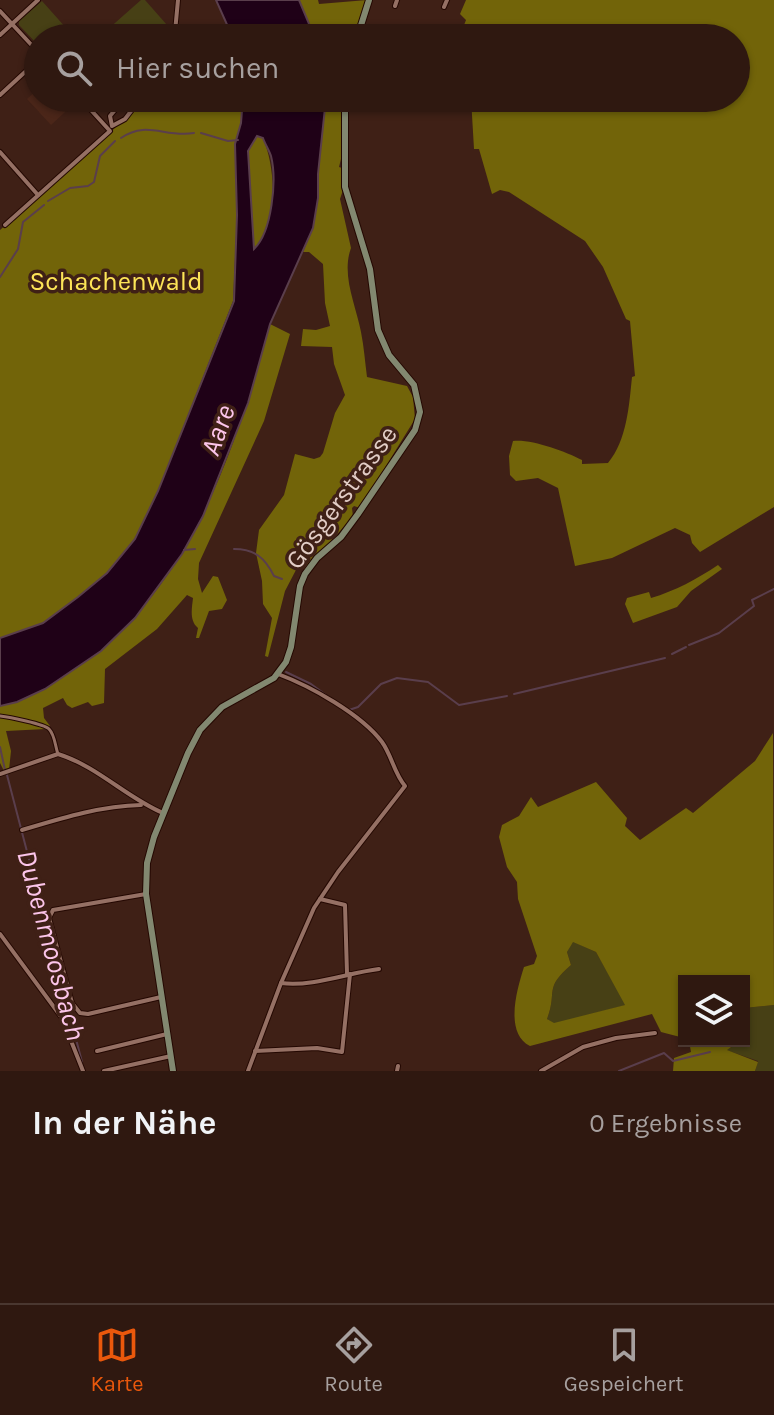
<!DOCTYPE html>
<html lang="de">
<meta charset="utf-8">
<style>
:root{--surface:#2f1810;--page:#372119;--text:#f1f3f6;--muted:#a7a09f;--line:#4a3730;--accent:#ea580c}
body{margin:0;font-family:Karla,sans-serif;background:var(--page);color:var(--text)}
.controls{position:absolute;right:24px;bottom:24px;display:grid;overflow:hidden;border-radius:0px;box-shadow:0 2px 6px #0004}
.controls button{width:72px;height:72px;display:grid;place-items:center;padding:0;border:0;border-bottom:2px solid var(--line);background:var(--surface);color:var(--text);font:40px sans-serif}
.list{margin:0;padding:0;list-style:none}
h2{display:flex;justify-content:space-between;align-items:center;height:104px;margin:0;padding:0 32px;font-size:34px}
h2 small{font-size:26px;font-weight:400;color:var(--muted)}
.icon{flex:none;width:44px;height:44px;fill:none;stroke:currentColor;stroke-width:2;stroke-linecap:round;stroke-linejoin:round}
.map{position:relative;flex:none;width:774px;height:1071px;overflow:hidden}
.search{position:absolute;background:var(--surface);box-shadow:0 2px 6px #0004;left:24px;right:24px;top:24px;height:88px;display:flex;align-items:center;gap:20px;box-sizing:border-box;padding:0 28px;border-radius:44px;color:var(--muted);font-size:30px}
.sheet{height:232px;background:var(--surface)}
nav{display:flex;justify-content:space-around;align-items:center;box-sizing:border-box;height:112px;border-top:2px solid var(--line);background:var(--surface);font-size:22px;color:var(--muted)}
nav a{display:grid;justify-items:center;gap:4px}
nav .on{color:var(--accent)}
.map>svg:first-child{display:block}
.built{fill:#4b2619}
.green{fill:#474015}
.forest{fill:#726409;fill-rule:evenodd}
.water{fill:#1f0117;stroke:#5a3e4c;stroke-width:2;fill-rule:evenodd}
.lines{fill:none;stroke-linecap:round;stroke-linejoin:round}
.stream{stroke:#5a3e4c;stroke-width:2}
.pedestrian-casing{stroke:#240802;stroke-width:5}
.minor-casing{stroke:#240802;stroke-width:6}
.secondary-casing{stroke:#240802;stroke-width:8}
.pedestrian{stroke:#957064;stroke-width:3}
.minor{stroke:#957064;stroke-width:4}
.secondary{stroke:#828870;stroke-width:6}
.labels{text-anchor:middle;stroke-width:7;stroke-linejoin:round;paint-order:stroke}
.park-label{font-size:26px;fill:#fde457;stroke:#3f2016}
.street-label{font-size:26px;fill:#e2cdc6;stroke:#3f2016}
.water-label{font-size:28px;font-style:italic;fill:#fcc5ea;stroke:#3f2016}
</style>
<div class="map">
<svg width="774" height="1071" viewBox="0 0 774 1071">
<rect width="100%" height="100%" fill="#3f2016"/>
<path class="built" d="M38,89V98L78,100L51,125L27,99Z"/>
<g class="green">
<path d="M141,0H145L167,25L152,38H98Z"/>
<path d="M42,1L75,38H38V45L19,25V21Z"/>
<path d="M572,941L596,952L626,1005L554,1024L547,1019C558,991 543,989 571,965L567,952Z"/>
<path d="M774,1005V1071H755L758,1061L726,1050L737,1044L736,1041H744V1008Z"/>
</g>
<g class="forest">
<path d="M299,0H318L319,4L367,0L355,38H315Z"/>
<path d="M466,0H774V507L700,552L692,543L690,535L675,528L612,558L575,566L558,488L538,478L516,481L510,475L509,456L513,441C532,439 564,451 582,460V464L608,463C627,440 629,406 632,377L635,376L630,321L626,319L603,267L585,241L509,192L500,190L492,194L479,149H474L471,98H736V38H459L466,20L460,14Z"/>
<path d="M141,98H193C204,107 209,102 220,98C226,96 236,98 243,98L241,123L235,144L237,215L233,301L158,491L135,539L107,573L78,597L43,623L0,638V230L125,119Z"/>
<path d="M326,98H344L341,159L339,167L342,168L344,187L340,199L351,248C341,275 356,305 361,332C364,347 365,362 367,377L407,386L413,397L415,419L360,508L354,506L352,508L353,517L305,569L297,568L285,591L268,657L265,656L272,618L263,604L262,581L256,553L259,530L284,495L295,454L314,459L320,457L323,453L335,413L345,395L334,364L332,347L301,346L303,329L316,330L330,326L325,303L323,264L309,252H303L313,228L318,198V174Z"/>
<path d="M257,136L263,138C276,169 279,224 253,250L248,151Z"/>
<path d="M270,324L290,334L264,421L199,563L198,579L202,593L213,576L218,577L227,600L222,609L209,611L199,638H196L198,628C189,621 192,608 193,598L187,595L157,629L105,669L104,703L92,706L88,702L72,708L67,705L63,698L43,708L44,718L50,726L46,729L6,731L11,751L9,770L4,771L0,763V706C29,699 51,685 76,668C191,588 234,453 270,324Z"/>
<path d="M718,565L722,569L691,591L677,607L633,623L625,604L627,598L649,592L651,598C675,591 697,579 718,565Z"/>
<path d="M773,733L774,1005L744,1008V981H684V1038L661,1032L652,1014L530,1046C504,1033 517,989 524,967L534,964L537,956L518,899L517,882L507,867L499,837L502,825L519,816L531,797L538,807L596,782L627,818L625,826L640,840L686,808L693,813L755,761ZM573,942L596,952L625,1005L554,1023L547,1019C558,991 543,989 571,965L567,952Z"/>
<path d="M689,1041H736L737,1043L727,1050L758,1062L755,1071H673L674,1058L691,1052Z"/>
</g>
<g class="water">
<path d="M216,0H299L315,38H233Z"/>
<path d="M243,98H326L318,174V198L313,228L270,324L248,403L203,516L182,554L135,618L101,651L45,689L17,702L0,706V638L43,623L78,597L107,573L135,539L158,491L234,301L237,215L235,144L241,123ZM257,136L263,138C265,144 269,150 271,156C277,180 272,232 254,249L248,151Z"/>
</g>
<g class="lines">
<g class="stream">
<path d="M201,133L228,141L238,140"/>
<path d="M121,138C147,120 165,138 194,133"/>
<path d="M48,201L70,188L88,186L94,182L100,156L115,141"/>
<path d="M0,277L18,249L23,222L44,205"/>
<path d="M234,549C255,549 265,558 274,576L282,579"/>
<path d="M184,550L195,549"/>
<path d="M689,645L719,633L754,606L752,600L774,589"/>
<path d="M672,654L686,647"/>
<path d="M286,672L311,684L330,698"/>
<path d="M514,694L665,658"/>
<path d="M349,710L358,707L381,684L397,678L428,682L459,705L507,696"/>
<path d="M0,747L5,770"/>
<path d="M7,775L82,1062"/>
<path d="M619,1071L664,1053L673,1061L710,1052"/>
</g>
<g class="pedestrian-casing">
<path id="pedestrian" d="M0,716C9,717 44,724 49,729C55,735 55,746 58,754"/>
</g>
<g class="minor-casing">
<g id="minor">
<path d="M395,6L397,0"/>
<path d="M444,7L447,0"/>
<path d="M0,11L38,52"/>
<path d="M0,35L38,0"/>
<path d="M171,38L175,32L178,0"/>
<path d="M0,95L38,60"/>
<path d="M125,98L110,116L112,126L125,119L141,98"/>
<path d="M0,152L38,195"/>
<path d="M5,225L110,131L80,98"/>
<path d="M0,774L58,754C97,766 127,798 163,813"/>
<path d="M22,830C62,818 100,806 141,805"/>
<path d="M146,894L53,910L49,918L72,1003L80,1013L88,1014L161,997"/>
<path d="M320,899L345,905L347,974"/>
<path d="M0,934L62,1018L83,1071"/>
<path d="M281,983C313,987 347,973 379,969"/>
<path d="M97,1051L167,1034"/>
<path d="M255,1051L317,1048L342,1052L350,974"/>
<path d="M104,1071L171,1056"/>
<path d="M248,1071L281,983L314,908L338,872L405,786C394,773 392,756 382,742C361,714 310,686 278,674"/>
<path d="M397,1071L398,1066"/>
<path d="M541,1071L583,1047L616,1038L655,1033"/>
</g>
</g>
<g class="secondary-casing">
<g id="secondary">
<path d="M357,38L369,0"/>
<path d="M173,1071L146,894L147,863L154,837L188,753L200,730L222,707L274,678L286,662L291,647L300,586L305,574L317,558L341,537L358,514L415,430L420,412L414,385L389,355L378,330L370,269L345,187V98"/>
</g>
</g>
<use href="#pedestrian" class="pedestrian"/>
<use href="#minor" class="minor"/>
<use href="#secondary" class="secondary"/>
</g>
<g class="labels">
<g class="park-label">
<text x="116" y="290">Schachenwald</text>
</g>
<g class="street-label">
<text transform="translate(341 497) rotate(-54)" y="9">Gösgerstrasse</text>
</g>
<g class="water-label">
<text transform="translate(217 430) rotate(-70)" y="10">Aare</text>
<text transform="translate(52 945) rotate(75)" y="10">Dubenmoosbach</text>
</g>
</g>
</svg>
<div class="controls">
<button><svg class="icon" aria-label="layers" viewBox="0 0 24 24"><path d="M12 4l9 5-9 5-9-5zM3 14l9 5 9-5"/></svg></button>
</div>
<div class="search"><svg class="icon" aria-label="search" viewBox="0 0 24 24"><circle cx="10" cy="10" r="6"/><path d="M15 15l6 6"/></svg>Hier suchen</div>
</div>
<section class="sheet">
<h2>In der Nähe<small>0 Ergebnisse</small></h2>
<ul class="list">
</ul>
</section>
<nav>
<a class="on"><svg class="icon" aria-label="map" viewBox="0 0 24 24"><path d="M3 6l6-2 6 2 6-2v14l-6 2-6-2-6 2zM9 4v14M15 6v14"/></svg>Karte</a>
<a><svg class="icon" aria-label="directions" viewBox="0 0 24 24"><path d="M12 3l9 9-9 9-9-9zM9 14v-3h6M13 9l2 2-2 2"/></svg>Route</a>
<a><svg class="icon" aria-label="saved" viewBox="0 0 24 24"><path d="M7 4h10v16l-5-4-5 4z"/></svg>Gespeichert</a>
</nav>
